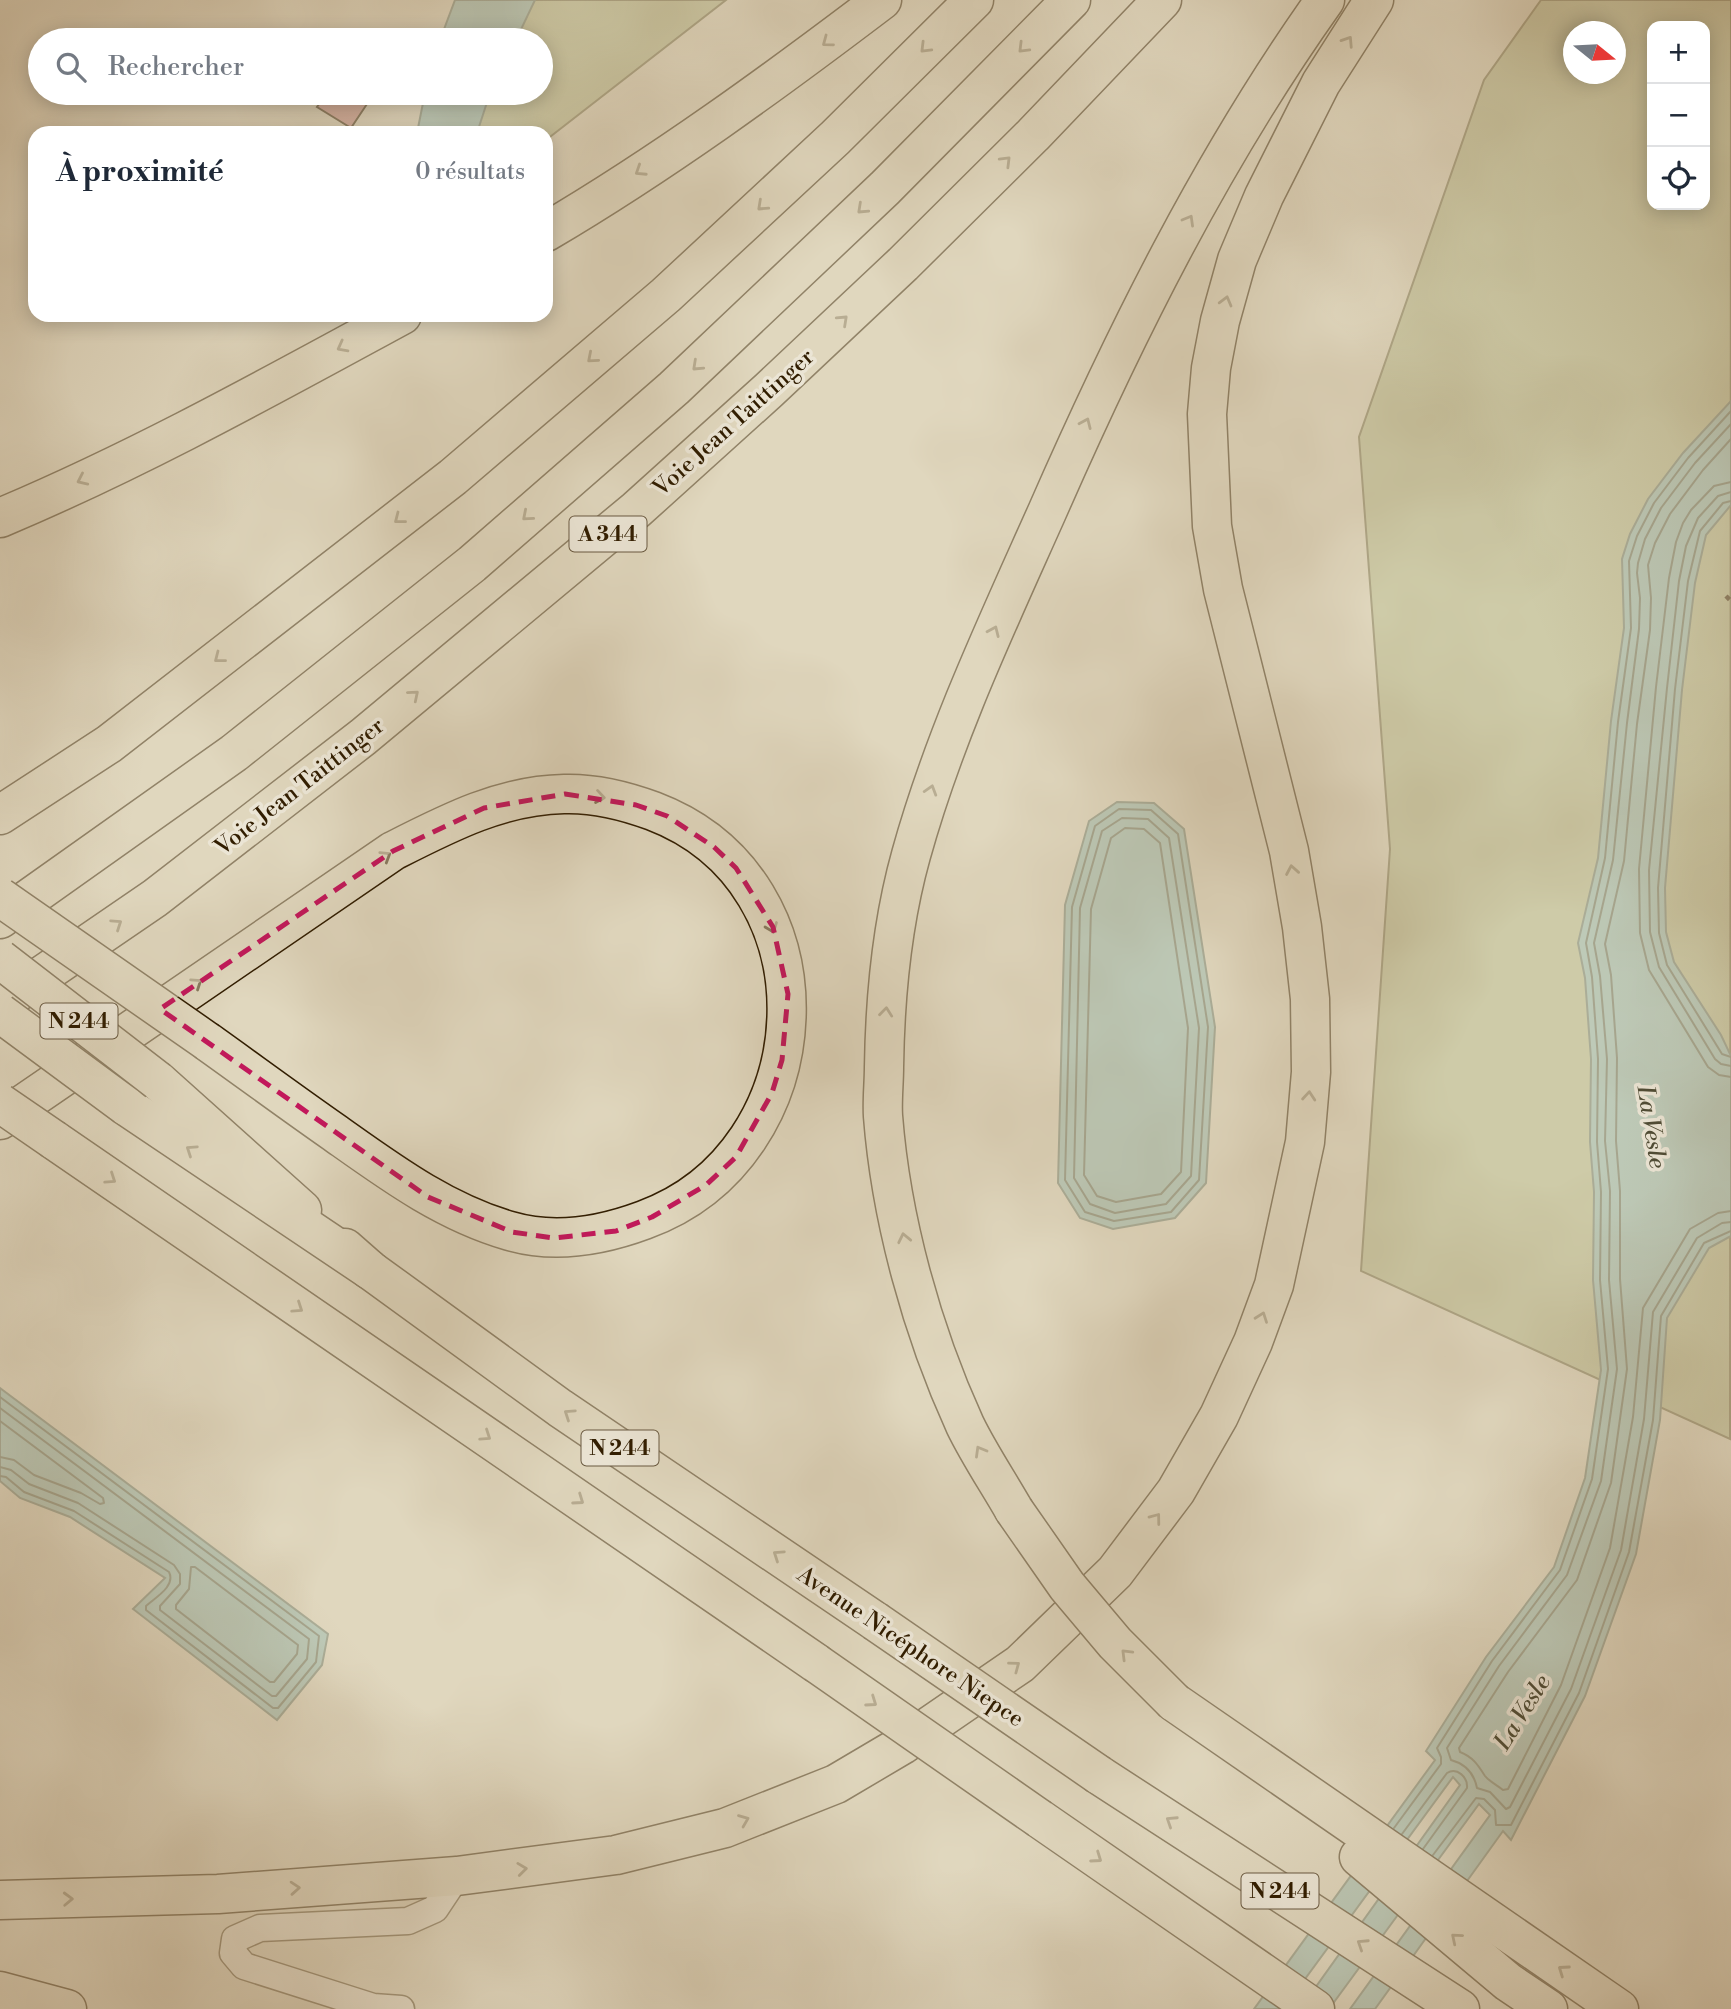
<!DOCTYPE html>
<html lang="fr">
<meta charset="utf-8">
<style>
:root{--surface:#fff;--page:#f6f6f7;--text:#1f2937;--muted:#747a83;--line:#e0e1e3}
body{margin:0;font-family:"Libre Bodoni",serif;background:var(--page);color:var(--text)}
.controls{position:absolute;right:21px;top:21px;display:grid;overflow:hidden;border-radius:14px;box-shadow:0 4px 18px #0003}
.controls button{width:63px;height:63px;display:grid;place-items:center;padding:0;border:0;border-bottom:2px solid var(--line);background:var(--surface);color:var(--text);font:35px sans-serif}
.compass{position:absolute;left:1563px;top:21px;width:63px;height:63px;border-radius:50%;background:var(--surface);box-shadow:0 4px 18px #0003;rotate:108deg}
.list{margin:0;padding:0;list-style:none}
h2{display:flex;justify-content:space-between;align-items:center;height:91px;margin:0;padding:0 28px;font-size:30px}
h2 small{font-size:23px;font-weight:400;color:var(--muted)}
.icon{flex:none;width:38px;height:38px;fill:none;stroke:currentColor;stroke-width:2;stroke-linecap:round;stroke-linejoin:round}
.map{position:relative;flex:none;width:1731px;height:2009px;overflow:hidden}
.search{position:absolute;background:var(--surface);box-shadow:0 4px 18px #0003;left:28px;top:28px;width:525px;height:77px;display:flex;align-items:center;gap:18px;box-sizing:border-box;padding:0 24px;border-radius:38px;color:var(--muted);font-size:26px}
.panel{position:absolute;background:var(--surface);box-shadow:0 4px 18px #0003;left:28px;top:126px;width:525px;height:196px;border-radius:21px}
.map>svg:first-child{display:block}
.green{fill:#b8bd8e;stroke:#746d47;stroke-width:2;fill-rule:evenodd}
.water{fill:#94bab1;stroke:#6c7b6a;stroke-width:2}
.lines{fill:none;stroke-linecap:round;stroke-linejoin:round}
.shore{stroke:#626c58;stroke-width:2}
.building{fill:#cb8a83;stroke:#311d00;stroke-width:2}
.service-casing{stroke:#5d4c30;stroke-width:29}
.trunk-casing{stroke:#311d00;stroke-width:41}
.motorway-casing{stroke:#311d00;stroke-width:41}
.path{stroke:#311d00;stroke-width:4.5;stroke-dasharray:5 3.5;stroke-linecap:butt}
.service{stroke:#ebe5d5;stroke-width:26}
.trunk{stroke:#e0d7be;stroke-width:38}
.motorway{stroke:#e0d7be;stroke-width:38}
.trunk-bridge-casing{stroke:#311d00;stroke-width:41;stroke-linecap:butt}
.motorway-bridge-casing{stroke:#311d00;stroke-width:41;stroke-linecap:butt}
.trunk-bridge{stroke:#e0d7be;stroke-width:38}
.motorway-bridge{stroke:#e0d7be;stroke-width:38}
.oneway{stroke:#887a5f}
.marked{fill:none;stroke:#c2185b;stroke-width:5;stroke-dasharray:14 9;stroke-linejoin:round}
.labels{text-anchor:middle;stroke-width:7;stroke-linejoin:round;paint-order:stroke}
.shield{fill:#ebe5d5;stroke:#695940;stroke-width:2}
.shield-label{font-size:21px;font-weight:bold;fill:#311d00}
.street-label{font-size:23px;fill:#311d00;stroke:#ebe5d5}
.water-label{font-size:24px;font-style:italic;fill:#4f4c35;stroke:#ebe5d5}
</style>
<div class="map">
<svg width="1731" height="2009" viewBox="0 0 1731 2009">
<rect width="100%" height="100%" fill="#e0d7be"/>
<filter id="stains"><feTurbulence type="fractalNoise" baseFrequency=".00286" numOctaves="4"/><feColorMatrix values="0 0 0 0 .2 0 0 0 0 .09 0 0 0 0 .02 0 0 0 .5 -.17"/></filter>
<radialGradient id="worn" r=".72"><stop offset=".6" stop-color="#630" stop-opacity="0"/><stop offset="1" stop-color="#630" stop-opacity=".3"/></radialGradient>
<g class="green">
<path d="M483,0H726L546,140V133H458L466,93H541V40H476Z"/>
<path d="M1541,0H1731L1730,1439L1361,1271L1390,849L1359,437L1484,80ZM1652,26H1705V205H1652ZM1574,32H1616V74H1574Z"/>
</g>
<g class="water">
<path d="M455,0H535L516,40H440Z"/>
<path d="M425,93H490L477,133H417Z"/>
<path d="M1731,401V505L1706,535L1695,583L1682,690L1665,888L1666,932L1674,962L1721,1035L1731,1056V1236L1709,1248L1667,1318L1660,1420L1636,1554L1585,1696L1511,1840L1503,1831L1375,2009H1350L1490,1815L1479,1804L1329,2009H1300L1460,1785L1453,1777L1283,2009H1254L1435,1760L1426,1751L1486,1657L1554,1567L1585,1478L1601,1370L1593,1280L1594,1192L1590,1142L1591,1059L1585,978L1578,943L1598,858L1611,721L1624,628L1622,559L1630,534L1648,499L1683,453Z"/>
<path d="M1117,802L1154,803L1184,829L1215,1027L1206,1183L1175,1218L1113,1229L1080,1218L1058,1183L1065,905L1089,821Z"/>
<path d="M0,1388L328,1634L322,1665L277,1720L133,1609L165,1578L70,1517L20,1498L0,1481Z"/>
</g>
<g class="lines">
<g class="shore">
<path d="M1731,424L1695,463L1661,508L1645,539L1638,563L1637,573L1640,598L1639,629L1627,723L1613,860L1594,943L1600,976L1607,1059L1605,1141L1610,1191L1609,1280L1617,1369L1601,1481L1567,1575L1499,1666L1447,1748L1451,1760C1466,1764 1474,1773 1477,1788L1490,1792L1506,1809L1510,1807L1571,1689L1621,1550L1644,1419L1653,1312L1697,1238L1722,1223L1731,1222"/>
<path d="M1731,439L1703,470L1670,514L1655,543L1648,565L1651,598L1650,630L1637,724L1624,861L1605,944L1611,975L1617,1058L1616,1141L1620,1191V1279L1627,1369L1611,1483L1577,1580L1508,1672L1459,1748L1460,1752C1473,1757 1478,1765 1485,1776C1489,1781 1498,1786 1503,1790L1508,1789L1561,1685L1610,1548L1633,1417L1643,1308L1690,1229L1718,1213L1731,1211"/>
<path d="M1731,482L1714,486L1691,510L1683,523L1676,542L1669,578L1656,687L1639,869L1640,933L1649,970L1708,1067L1719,1075L1731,1077"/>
<path d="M1731,492L1718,496L1698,518L1686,546L1679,581L1667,688L1649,870L1650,932L1659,967L1715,1059L1721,1064L1731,1066"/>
<path d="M1731,501L1723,503L1700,531L1688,581L1675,689L1658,888L1659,933L1667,965L1722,1054L1731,1057"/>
<path d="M1119,809L1151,810L1178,834L1208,1027L1199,1180L1171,1212L1114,1221L1085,1212L1065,1180L1072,907L1095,826Z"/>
<path d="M1122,818L1148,819L1169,838L1199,1028L1191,1176L1166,1204L1115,1213L1090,1204L1074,1178L1080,908L1102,831Z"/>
<path d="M1125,828L1144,829L1160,843L1188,1028L1181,1172L1161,1194L1116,1202L1097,1196L1084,1175L1091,909L1111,838Z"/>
<path d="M0,1397L319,1636L316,1662L278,1708H273L146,1610V1606C156,1597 176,1586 169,1572L74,1511L24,1492L6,1477L0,1476"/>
<path d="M0,1408L309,1639L307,1659L276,1696H272L160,1610V1606L180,1584V1574L174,1565L78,1503L29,1484L11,1470L0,1467"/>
<path d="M0,1421L103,1498L104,1503L100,1504L81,1493L34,1475L14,1460L0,1457"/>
<path d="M191,1567H195L298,1645L297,1654L274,1682H270L176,1609V1605L189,1589Z"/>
<path d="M1394,1828L1441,1764V1757L1437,1748L1492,1661L1560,1570L1592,1479L1608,1369L1600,1280L1601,1192L1597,1142L1598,1059L1592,977L1586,943L1605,858L1618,722L1631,628L1629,561L1637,536L1654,503L1688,458L1731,411"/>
<path d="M1402,1834L1447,1773C1457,1767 1468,1777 1467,1788L1423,1849"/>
<path d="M1433,1855L1476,1798L1484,1799L1495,1810L1496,1825H1511L1579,1693L1629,1552L1653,1420L1661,1316L1704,1243L1731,1231"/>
</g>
</g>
<path class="building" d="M327,93H369L373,95L351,128L317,107Z"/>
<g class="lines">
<g class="service-casing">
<path id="service" d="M401,2009L373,2007L244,1966L233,1953L235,1939L260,1928L408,1921L435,1909L457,1876"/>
</g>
<g class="trunk-casing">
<g id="trunk">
<path d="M158,1081L302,1210"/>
<path d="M54,1140L816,1663"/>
<path d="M345,1248L370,1270L560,1408L875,1621"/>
<path d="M1099,1775L1460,2009"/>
<path d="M1040,1819L1315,2009"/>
<path d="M0,1991L67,2009"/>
</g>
</g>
<g class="motorway-casing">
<g id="motorway">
<path d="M546,232C663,163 774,82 882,0"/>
<path d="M0,518C138,460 271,386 402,315"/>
<path d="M0,815L109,744L453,477L666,295L835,138L974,0"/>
<path d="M0,919L234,753L472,564L674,388L885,188L1071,0"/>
<path d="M0,1004L155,898L363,737L636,510L769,390L903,264L1033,135L1162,0"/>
<path d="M126,1106L370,1270"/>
<path d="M0,1120L393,851C448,823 502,795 564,794C594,793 626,801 653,811C840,882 825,1154 644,1220C601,1236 554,1244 510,1231C444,1212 390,1172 335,1133C292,1103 250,1072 208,1042"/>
<path d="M1014,1510C998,1482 979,1454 965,1425C922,1331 891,1219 883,1116C882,1100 884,1083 884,1067C885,997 892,923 911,855C944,736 997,624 1047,512C1125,334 1212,159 1325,0"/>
<path d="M1174,1702L1619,2009"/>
<path d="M1359,1857L1508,1982L1548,2009"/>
<path d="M0,1900L218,1894L457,1876L616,1855L725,1828L836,1784L902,1745L1020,1664L1115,1572L1176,1491L1219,1416L1253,1342L1274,1285L1305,1142L1311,1072L1310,999L1302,927L1289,851L1223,589L1212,526L1207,414L1211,368L1220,321L1237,260L1264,196L1321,83L1374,0"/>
</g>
</g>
<path class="path" d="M1726,596L1731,601"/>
<use href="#service" class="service"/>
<use href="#trunk" class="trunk"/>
<use href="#motorway" class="motorway"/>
<g class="trunk-bridge-casing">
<g id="trunk-bridge">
<path d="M0,959L158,1081"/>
<path d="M0,1103L54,1140"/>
<path d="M875,1621L1099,1775"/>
<path d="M816,1663L1040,1819"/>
</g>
</g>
<g class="motorway-bridge-casing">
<g id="motorway-bridge">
<path d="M0,897L208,1042"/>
<path d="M0,1013L126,1106"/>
<path d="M1014,1510L1067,1586L1115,1643L1174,1702"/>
</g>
</g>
<use href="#trunk-bridge" class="trunk-bridge"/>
<use href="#motorway-bridge" class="motorway-bridge"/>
</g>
<defs><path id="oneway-chevron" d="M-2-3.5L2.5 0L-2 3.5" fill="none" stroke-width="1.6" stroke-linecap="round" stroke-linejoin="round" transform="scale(1.75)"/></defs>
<g class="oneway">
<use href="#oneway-chevron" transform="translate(1348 41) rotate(-57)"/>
<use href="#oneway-chevron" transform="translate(827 42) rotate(143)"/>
<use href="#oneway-chevron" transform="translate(925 48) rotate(135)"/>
<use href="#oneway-chevron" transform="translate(1023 48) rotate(135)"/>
<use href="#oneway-chevron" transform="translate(1006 161) rotate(-45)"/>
<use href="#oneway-chevron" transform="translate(640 171) rotate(147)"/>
<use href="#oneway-chevron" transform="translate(762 206) rotate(137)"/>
<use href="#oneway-chevron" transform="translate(862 209) rotate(137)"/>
<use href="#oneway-chevron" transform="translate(1189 220) rotate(-60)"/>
<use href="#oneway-chevron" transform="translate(1226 301) rotate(-75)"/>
<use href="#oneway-chevron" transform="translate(843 320) rotate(-43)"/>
<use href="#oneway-chevron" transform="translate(342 347) rotate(152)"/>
<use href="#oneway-chevron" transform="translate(592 358) rotate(139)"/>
<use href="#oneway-chevron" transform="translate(697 366) rotate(137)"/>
<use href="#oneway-chevron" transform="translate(1086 423) rotate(-66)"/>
<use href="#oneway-chevron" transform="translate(82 480) rotate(155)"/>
<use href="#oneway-chevron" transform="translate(527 516) rotate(139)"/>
<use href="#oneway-chevron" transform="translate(399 519) rotate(142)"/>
<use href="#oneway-chevron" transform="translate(994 631) rotate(-66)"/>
<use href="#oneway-chevron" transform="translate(219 658) rotate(142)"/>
<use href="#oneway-chevron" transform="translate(414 695) rotate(-40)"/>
<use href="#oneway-chevron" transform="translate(931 790) rotate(-73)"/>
<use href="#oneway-chevron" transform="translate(600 797) rotate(9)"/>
<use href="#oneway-chevron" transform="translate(386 856) rotate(-32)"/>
<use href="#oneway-chevron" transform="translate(1292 870) rotate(-100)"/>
<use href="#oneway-chevron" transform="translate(117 924) rotate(-34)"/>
<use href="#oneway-chevron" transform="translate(772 928) rotate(69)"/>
<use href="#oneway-chevron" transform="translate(197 983) rotate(-34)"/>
<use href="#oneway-chevron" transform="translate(886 1012) rotate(-84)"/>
<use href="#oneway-chevron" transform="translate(1309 1096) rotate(-85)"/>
<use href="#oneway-chevron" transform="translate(191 1150) rotate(-146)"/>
<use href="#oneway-chevron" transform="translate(111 1179) rotate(34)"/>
<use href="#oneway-chevron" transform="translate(904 1238) rotate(-102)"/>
<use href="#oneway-chevron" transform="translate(298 1308) rotate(34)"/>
<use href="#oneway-chevron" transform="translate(1262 1317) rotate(-70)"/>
<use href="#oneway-chevron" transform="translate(569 1414) rotate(-146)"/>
<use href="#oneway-chevron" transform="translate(486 1436) rotate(34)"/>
<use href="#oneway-chevron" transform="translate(980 1451) rotate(-120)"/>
<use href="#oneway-chevron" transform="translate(579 1500) rotate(35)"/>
<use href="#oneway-chevron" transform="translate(1156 1518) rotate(-53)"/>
<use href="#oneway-chevron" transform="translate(778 1555) rotate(-146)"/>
<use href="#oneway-chevron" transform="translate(1126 1654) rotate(-135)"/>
<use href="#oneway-chevron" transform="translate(1015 1666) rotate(-37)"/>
<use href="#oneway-chevron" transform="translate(872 1702) rotate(35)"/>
<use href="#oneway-chevron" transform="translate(744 1820) rotate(-22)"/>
<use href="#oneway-chevron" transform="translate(1171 1821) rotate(-147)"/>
<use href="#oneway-chevron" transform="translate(1097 1858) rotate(35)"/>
<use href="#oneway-chevron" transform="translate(522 1869) rotate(-7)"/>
<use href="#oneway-chevron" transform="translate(295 1888) rotate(-4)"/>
<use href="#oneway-chevron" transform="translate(68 1899) rotate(-2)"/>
<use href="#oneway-chevron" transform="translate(1456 1938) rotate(-140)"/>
<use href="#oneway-chevron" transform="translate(1362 1944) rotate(-147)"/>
<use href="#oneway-chevron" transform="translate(1563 1970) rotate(-145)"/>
</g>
<path d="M0 0H1731V2009H0ZM565,794L636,805L667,816L714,847L736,868L773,927L788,994L782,1060L772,1093L736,1157L706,1185L652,1217L616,1231L554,1238L512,1232L428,1197L160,1009L393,851L484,808Z" fill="#e0d7be" fill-opacity=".55" fill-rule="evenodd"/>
<path class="marked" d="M565,794L636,805L667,816L714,847L736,868L773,927L788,994L782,1060L772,1093L736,1157L706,1185L652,1217L616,1231L554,1238L512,1232L428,1197L160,1009L393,851L484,808Z"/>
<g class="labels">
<g class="shield">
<rect x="569.5" y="516.5" width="77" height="35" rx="5"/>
<rect x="40.5" y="1003.5" width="77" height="35" rx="5"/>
<rect x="581.5" y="1430.5" width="77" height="35" rx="5"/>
<rect x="1241.5" y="1873.5" width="77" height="35" rx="5"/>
</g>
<g class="shield-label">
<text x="608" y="541">A 344</text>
<text x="79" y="1028">N 244</text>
<text x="620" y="1455">N 244</text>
<text x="1280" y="1898">N 244</text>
</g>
<g class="street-label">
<text transform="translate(733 422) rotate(-42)" y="8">Voie Jean Taittinger</text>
<text transform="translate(299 786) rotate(-38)" y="8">Voie Jean Taittinger</text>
<text transform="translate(911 1646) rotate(34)" y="8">Avenue Nicéphore Niepce</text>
</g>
<g class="water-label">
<text transform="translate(1652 1127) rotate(81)" y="8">La Vesle</text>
<text transform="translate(1522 1712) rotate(-58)" y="8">La Vesle</text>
</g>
</g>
<rect width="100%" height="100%" filter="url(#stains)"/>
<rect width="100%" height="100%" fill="url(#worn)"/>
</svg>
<div class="controls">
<button>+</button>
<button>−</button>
<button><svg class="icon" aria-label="locate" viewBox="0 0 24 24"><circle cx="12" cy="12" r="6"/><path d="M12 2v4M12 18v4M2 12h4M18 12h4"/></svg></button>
</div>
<svg class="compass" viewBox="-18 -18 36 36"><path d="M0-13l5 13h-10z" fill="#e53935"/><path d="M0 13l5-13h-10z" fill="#747a83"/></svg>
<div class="search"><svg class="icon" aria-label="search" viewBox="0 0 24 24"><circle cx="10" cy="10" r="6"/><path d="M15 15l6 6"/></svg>Rechercher</div>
<section class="panel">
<h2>À proximité<small>0 résultats</small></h2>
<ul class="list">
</ul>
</section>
</div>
